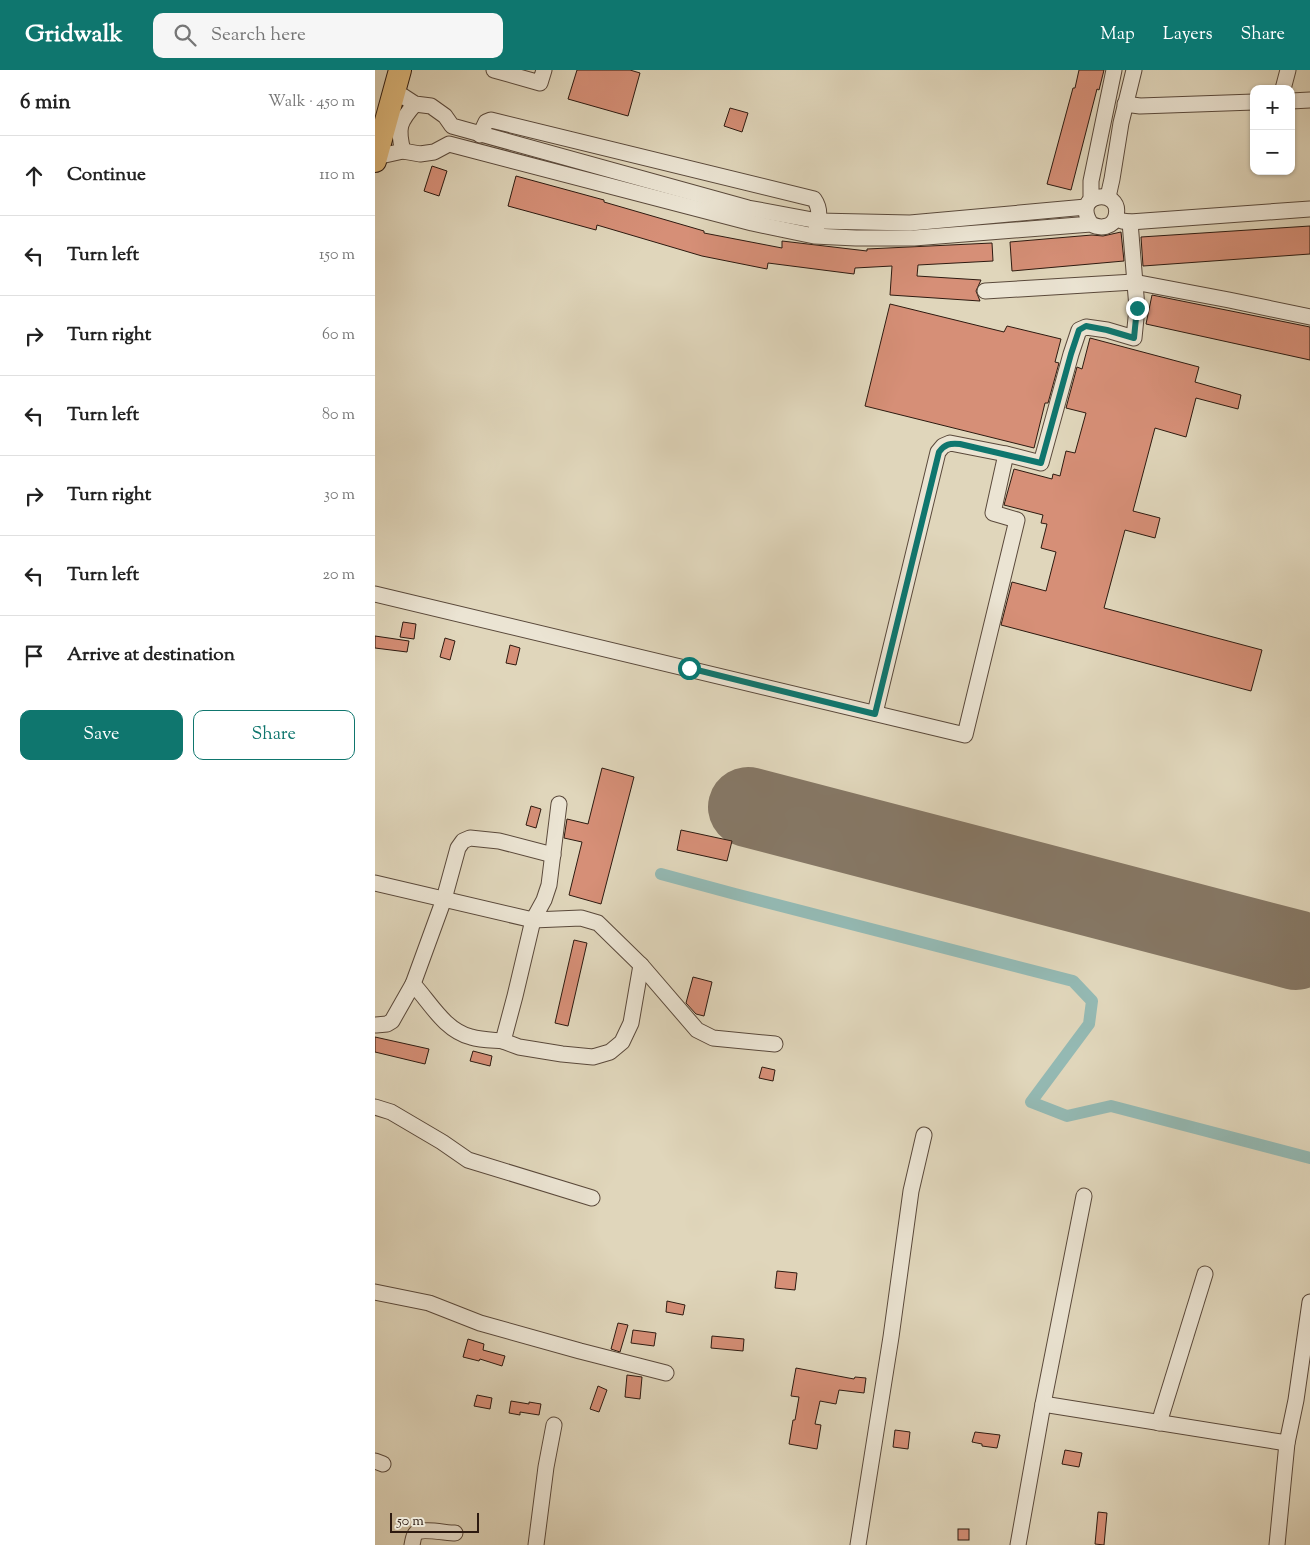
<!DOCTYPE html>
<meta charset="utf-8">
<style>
:root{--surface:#fff;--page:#f6f6f6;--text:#222;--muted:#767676;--line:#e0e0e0;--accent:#0f766e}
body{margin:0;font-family:"Sorts Mill Goudy",serif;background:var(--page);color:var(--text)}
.controls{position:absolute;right:15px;top:15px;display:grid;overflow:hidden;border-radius:10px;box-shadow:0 1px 4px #0004}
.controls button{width:45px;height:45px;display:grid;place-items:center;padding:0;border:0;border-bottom:1px solid var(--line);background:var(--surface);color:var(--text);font:25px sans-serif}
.scale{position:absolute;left:15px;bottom:12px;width:89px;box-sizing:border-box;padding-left:5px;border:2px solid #2d1a10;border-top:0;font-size:14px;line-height:18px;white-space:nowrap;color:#2d1a10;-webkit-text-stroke:4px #ebe4d3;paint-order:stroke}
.stop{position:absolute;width:15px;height:15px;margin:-11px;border:4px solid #0f766e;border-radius:50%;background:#fff}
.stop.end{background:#0f766e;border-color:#fff;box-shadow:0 1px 5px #0008}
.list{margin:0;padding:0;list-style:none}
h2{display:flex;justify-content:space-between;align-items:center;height:65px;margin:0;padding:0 20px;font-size:21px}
h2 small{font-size:16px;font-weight:400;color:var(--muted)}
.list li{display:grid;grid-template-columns:32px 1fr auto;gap:15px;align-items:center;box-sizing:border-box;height:80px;padding:0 20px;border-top:1px solid var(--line)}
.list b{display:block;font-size:19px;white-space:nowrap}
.list em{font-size:16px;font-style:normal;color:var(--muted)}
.actions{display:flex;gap:10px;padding:15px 20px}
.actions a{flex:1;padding:11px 0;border:1px solid var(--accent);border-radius:10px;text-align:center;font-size:18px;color:var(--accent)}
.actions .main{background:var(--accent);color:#fff}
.icon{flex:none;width:28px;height:28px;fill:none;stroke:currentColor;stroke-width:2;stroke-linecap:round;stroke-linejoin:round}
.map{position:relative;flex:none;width:935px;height:1475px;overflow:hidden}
header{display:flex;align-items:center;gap:30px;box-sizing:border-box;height:70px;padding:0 25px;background:var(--accent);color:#fff}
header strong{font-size:24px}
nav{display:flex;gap:28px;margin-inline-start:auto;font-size:18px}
.search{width:350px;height:45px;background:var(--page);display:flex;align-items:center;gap:12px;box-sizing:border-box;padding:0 18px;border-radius:10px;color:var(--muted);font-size:19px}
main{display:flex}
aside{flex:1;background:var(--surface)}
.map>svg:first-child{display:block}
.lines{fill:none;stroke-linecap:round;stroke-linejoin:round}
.canal{stroke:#94b9b3;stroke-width:12}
.runway{stroke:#867866;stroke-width:80}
.building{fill:#d68f77;stroke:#2d1a10}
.minor-casing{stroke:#5a493b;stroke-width:17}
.highway-casing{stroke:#2d1a10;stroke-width:24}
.minor{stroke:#ebe4d3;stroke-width:15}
.highway{stroke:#e0bb7e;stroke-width:22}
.route{stroke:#0f766e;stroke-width:6}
</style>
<header>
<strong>Gridwalk</strong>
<div class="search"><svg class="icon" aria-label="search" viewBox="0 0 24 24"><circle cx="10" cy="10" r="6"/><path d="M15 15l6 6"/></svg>Search here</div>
<nav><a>Map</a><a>Layers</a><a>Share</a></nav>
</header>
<main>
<aside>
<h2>6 min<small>Walk · 450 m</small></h2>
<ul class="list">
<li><svg class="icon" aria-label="ahead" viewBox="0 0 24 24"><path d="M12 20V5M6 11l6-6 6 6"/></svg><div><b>Continue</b></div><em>110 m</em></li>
<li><svg class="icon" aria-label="left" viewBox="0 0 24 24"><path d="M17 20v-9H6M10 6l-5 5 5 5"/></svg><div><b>Turn left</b></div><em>150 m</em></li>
<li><svg class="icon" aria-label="right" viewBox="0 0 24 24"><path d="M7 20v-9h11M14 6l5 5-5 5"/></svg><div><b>Turn right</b></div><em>60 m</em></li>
<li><svg class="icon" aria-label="left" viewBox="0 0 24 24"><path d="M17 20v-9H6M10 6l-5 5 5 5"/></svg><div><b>Turn left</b></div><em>80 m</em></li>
<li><svg class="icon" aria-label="right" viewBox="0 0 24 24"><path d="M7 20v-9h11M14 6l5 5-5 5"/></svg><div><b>Turn right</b></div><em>30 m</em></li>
<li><svg class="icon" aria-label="left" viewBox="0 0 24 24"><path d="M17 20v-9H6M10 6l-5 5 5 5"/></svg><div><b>Turn left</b></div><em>20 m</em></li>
<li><svg class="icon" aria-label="arrive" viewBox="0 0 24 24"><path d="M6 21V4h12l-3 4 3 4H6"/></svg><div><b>Arrive at destination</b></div></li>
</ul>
<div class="actions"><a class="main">Save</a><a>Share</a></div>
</aside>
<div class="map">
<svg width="935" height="1475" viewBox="0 0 935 1475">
<rect width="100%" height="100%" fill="#e0d6bb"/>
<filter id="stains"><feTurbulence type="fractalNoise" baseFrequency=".004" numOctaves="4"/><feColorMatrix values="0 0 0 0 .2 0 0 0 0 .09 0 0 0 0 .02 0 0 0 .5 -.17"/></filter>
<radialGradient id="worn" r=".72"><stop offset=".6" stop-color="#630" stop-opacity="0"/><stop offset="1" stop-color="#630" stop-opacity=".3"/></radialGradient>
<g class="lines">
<path class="canal" d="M286,804L360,824L698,911L717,931L714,954L656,1032L692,1046L736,1036L935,1088"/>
<path class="runway" d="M373,737L921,880"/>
</g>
<g class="building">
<path d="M202,0H255L265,3L253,46L193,29Z"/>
<path d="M704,0H729L724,20L722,19L696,120L672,114L698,18H700Z"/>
<path d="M355,38L373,43L367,62L349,56Z"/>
<path d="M57,96L72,101L64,126L49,121Z"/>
<path d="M141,106L229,130V132L329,161V163L407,178V171L492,181V179L617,173L618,191L543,195L542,206L606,210L601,221L605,231L515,225L517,196L480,198L479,204L393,193L392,199L327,186L222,155L221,160L133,136Z"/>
<path d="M935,156V184L768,196L766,167Z"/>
<path d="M746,162L749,191L637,201L635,172L717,165L728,166Z"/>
<path d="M777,225L935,257V290L771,254Z"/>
<path d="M515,234L629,262L632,256L686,269L680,292L684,293L673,333H670L659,378L490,336Z"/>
<path d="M715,268L824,297L820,312L866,325L863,339L821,328L811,367L780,358L758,441L785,448L780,468L750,460L729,538L887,580L876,621L626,555L637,512L671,521L681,482L666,478L672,454L666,453L668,445L629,435L639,399L677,409L678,404L685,406L691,381L700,383L711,343L691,338L702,297L707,299Z"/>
<path d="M28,552L41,554L39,569L25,567Z"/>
<path d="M0,566L34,571L32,582L0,578Z"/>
<path d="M70,568L80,571L75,590L65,587Z"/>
<path d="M135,575L145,578L141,595L131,593Z"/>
<path d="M227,698L259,707L226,834L194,825L207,772L189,768L192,749L213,754Z"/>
<path d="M156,736L166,739L161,758L151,755Z"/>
<path d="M306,760L357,771L352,791L302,780Z"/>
<path d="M199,870L212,873L193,956L180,953Z"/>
<path d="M318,907L337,912L329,946L321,944L311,933Z"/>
<path d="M0,967L54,979L50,994L0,982Z"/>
<path d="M98,981L117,986L115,996L95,991Z"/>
<path d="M387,997L400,1000L398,1011L384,1008Z"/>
<path d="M402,1201L422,1203L420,1220L400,1218Z"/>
<path d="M292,1231L310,1235L308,1245L291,1242Z"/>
<path d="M243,1253L253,1255L245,1282L236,1279Z"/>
<path d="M258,1260L281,1263L279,1276L256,1273Z"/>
<path d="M337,1266L369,1269L368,1281L336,1278Z"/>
<path d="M93,1269L109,1274L108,1280L130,1286L127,1296L105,1289L104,1291L88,1287Z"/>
<path d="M421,1298L479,1309L480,1307L491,1308L489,1323L464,1320L461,1334L445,1331L440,1354L446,1355L442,1379L414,1374L418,1350H420L424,1327L416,1326Z"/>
<path d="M252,1305L267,1307L265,1329L250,1327Z"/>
<path d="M223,1316L232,1320L224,1342L215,1339Z"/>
<path d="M102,1325L117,1328L115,1339L99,1336Z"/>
<path d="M136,1331L154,1334V1332L166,1334L164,1345L145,1342V1345L134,1343Z"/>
<path d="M520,1360L535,1362L533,1379L518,1377Z"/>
<path d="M600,1362L625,1365L622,1378L607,1376V1374L597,1372Z"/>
<path d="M690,1380L707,1383L704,1397L687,1394Z"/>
<path d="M723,1442L732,1443L729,1475L720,1474Z"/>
<rect x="583" y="1459" width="11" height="11"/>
</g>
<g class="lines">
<g class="minor-casing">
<g id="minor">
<path d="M119,0L165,13L169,0"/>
<path d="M908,19L913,0"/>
<path d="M20,21L40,34L56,36L70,46L77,56L373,138L443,151L535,153L711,137"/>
<path d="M916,31L935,30"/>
<path d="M750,34L765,36L879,32"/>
<path d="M105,65L111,52L116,50L439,129C446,139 444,148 441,160"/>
<path d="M28,81C22,58 24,52 40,34"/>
<path d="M1,87L28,81L45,84L59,82L74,74L377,153L439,166L481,168H539L716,154C725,159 738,158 741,146C748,117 695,122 716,154"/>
<path d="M733,127L737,109L746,53L759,0"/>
<path d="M716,130V111L739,0"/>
<path d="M747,151L755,152L935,139"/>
<path d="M610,221L759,212L854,230L935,247"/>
<path d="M0,524L590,665L642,450L618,443L631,384L666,393L696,284L704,260L711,257L732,260L759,268L762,238L755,152"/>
<path d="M500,643L563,382L568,376L575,373L631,384"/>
<path d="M184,734L174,815L169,830L158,850L140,926L128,971L144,977L187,984L218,987L235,982L247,972L256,953L266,895"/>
<path d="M0,813L158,850L206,848L223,853L266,895L322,960L338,968L400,974"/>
<path d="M1,955L12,954L17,951L38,914"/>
<path d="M128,971C117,970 106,970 96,967C69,960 55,932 38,914L69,829L83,778L88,771L95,768L124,771L178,785"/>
<path d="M0,1037L16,1042L67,1072L93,1090L217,1128"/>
<path d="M0,1222L54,1233L105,1253L205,1281L291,1303"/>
<path d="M668,1334L912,1373"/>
<path d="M784,1353L830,1204"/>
<path d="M0,1391L8,1394"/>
<path d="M37,1475C38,1471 38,1466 41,1463C47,1458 71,1463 80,1463"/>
<path d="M161,1475L171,1397L179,1355"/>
<path d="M483,1475L516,1267L536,1121L549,1065"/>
<path d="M643,1475L668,1334L709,1126"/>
<path d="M902,1475L912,1373L921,1330L935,1232"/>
</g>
</g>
<g class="highway-casing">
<path id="highway" d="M0,91L25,0"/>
</g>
<use href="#minor" class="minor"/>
<use href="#highway" class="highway"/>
</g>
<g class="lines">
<path class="route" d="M314,598L500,644L564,382C570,374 575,373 585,374L666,393L696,284L704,260L711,256L732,260L759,268L762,238"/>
</g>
<rect width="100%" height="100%" filter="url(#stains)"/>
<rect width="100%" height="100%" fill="url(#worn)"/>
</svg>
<div class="controls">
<button>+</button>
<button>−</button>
</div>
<div class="scale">50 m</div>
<div class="stop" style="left:314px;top:598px"></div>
<div class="stop end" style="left:762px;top:238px"></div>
</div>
</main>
